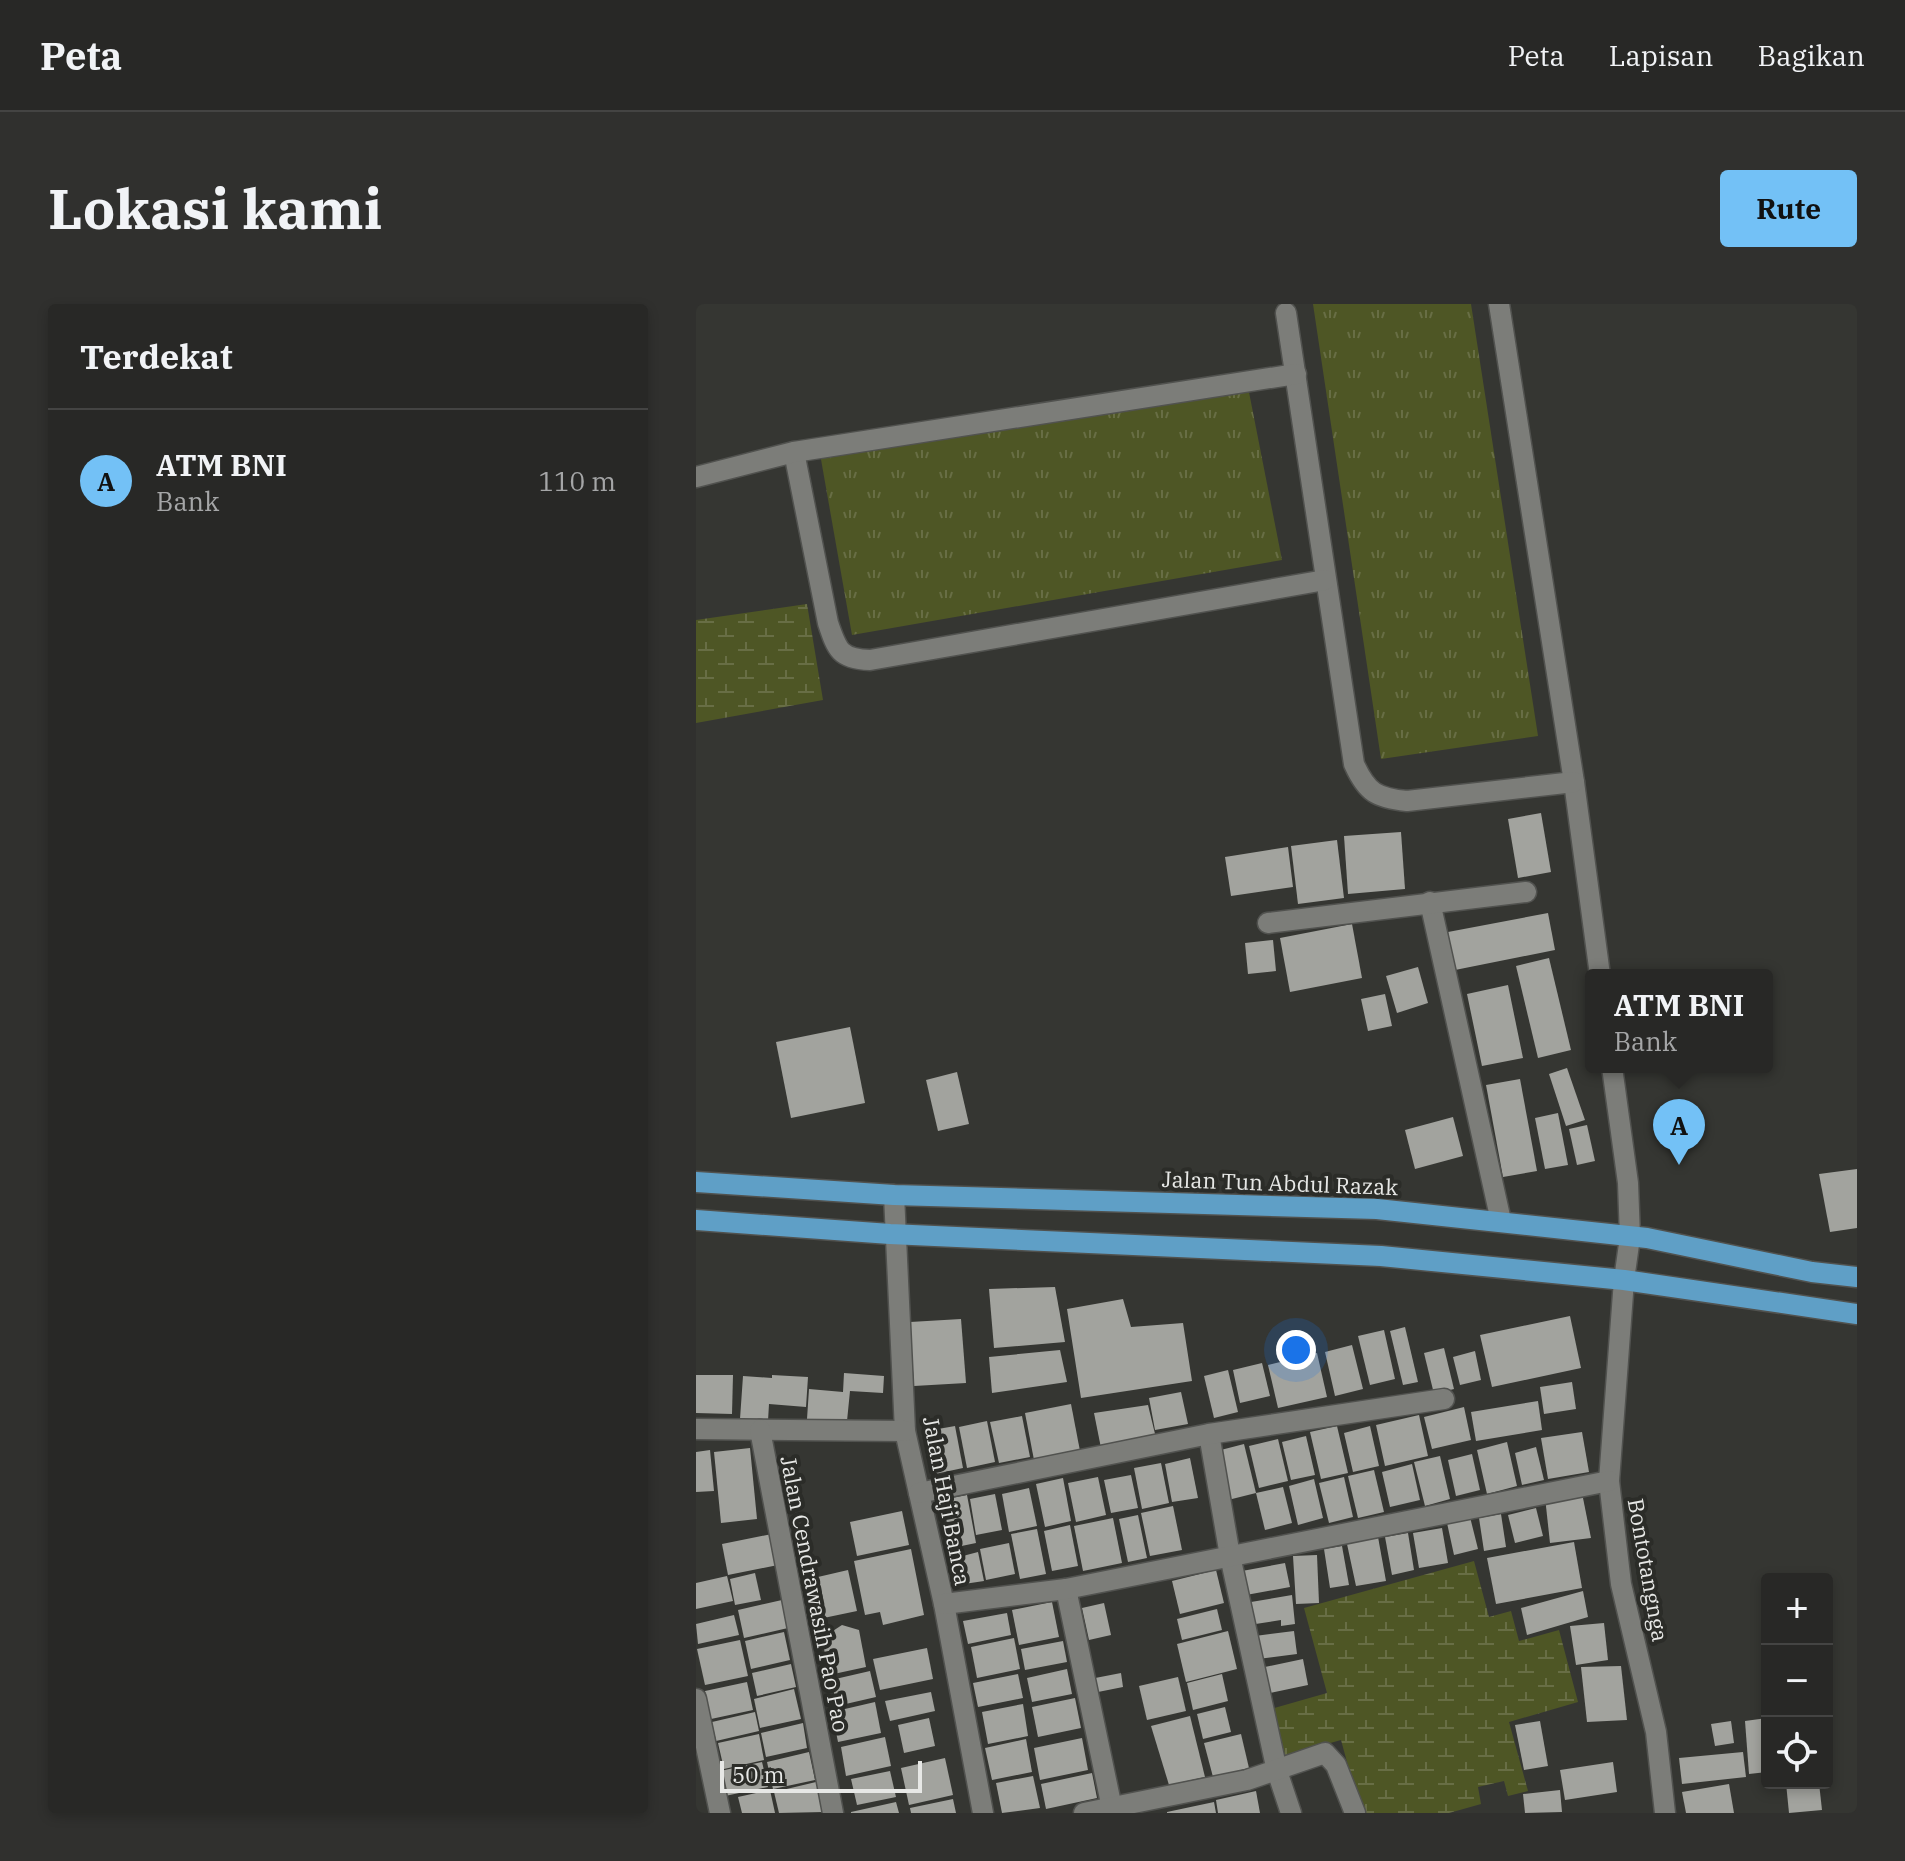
<!DOCTYPE html>
<html lang="id">
<meta charset="utf-8">
<style>
:root{--surface:#282826;--page:#30302e;--text:#f1f3f6;--muted:#a5a6a7;--line:#444443;--accent:#73c1f6}
body{margin:0;font-family:"IBM Plex Serif",serif;background:var(--page);color:var(--text)}
.controls{position:absolute;right:24px;bottom:24px;display:grid;overflow:hidden;border-radius:8px;box-shadow:0 4px 12px #0003}
.controls button{width:72px;height:72px;display:grid;place-items:center;padding:0;border:0;border-bottom:2px solid var(--line);background:var(--surface);color:var(--text);font:40px sans-serif}
.scale{position:absolute;left:24px;bottom:20px;width:202px;box-sizing:border-box;padding-left:8px;border:4px solid #e7e8e6;border-top:0;font-size:22px;line-height:28px;white-space:nowrap;color:#e7e8e6;-webkit-text-stroke:6px #2b2c28;paint-order:stroke}
.you{position:absolute;left:600px;top:1046px;width:28px;height:28px;margin:-20px;border:6px solid #fff;border-radius:50%;background:#1a73e8;box-shadow:0 0 0 12px #1a73e833}
.badge{display:grid;place-items:center;width:52px;height:52px;border-radius:50%;background:var(--accent);color:#111;font-size:26px;font-weight:700}
.pin{position:absolute;translate:-50% -66px;filter:drop-shadow(0 2px 4px #0008)}
.pin::after{content:'';position:absolute;top:42px;width:28px;height:24px;background:inherit;clip-path:polygon(0 0,100% 0,50% 100%)}
.popup{position:absolute;left:889px;top:665px;width:188px;height:104px;box-sizing:border-box;display:grid;place-content:center;border-radius:8px;background:var(--surface);filter:drop-shadow(0 2px 6px #0005);font-size:26px;white-space:nowrap;color:var(--muted)}
.popup b{font-size:30px;color:var(--text)}
.popup::after{content:'';position:absolute;left:50%;top:100%;margin-left:-16px;border:16px solid transparent;border-top-color:var(--surface)}
.list{margin:0;padding:0;list-style:none}
h2{display:flex;justify-content:space-between;align-items:center;height:104px;margin:0;padding:0 32px;font-size:34px}
h2 small{font-size:26px;font-weight:400;color:var(--muted)}
.list li{display:grid;grid-template-columns:52px 1fr auto;gap:24px;align-items:center;box-sizing:border-box;height:144px;padding:0 32px;border-top:2px solid var(--line)}
.list b{display:block;font-size:30px;white-space:nowrap}
.list p{margin:0;font-size:26px;white-space:nowrap;color:var(--muted)}
.list em{font-size:26px;font-style:normal;color:var(--muted)}
.icon{flex:none;width:44px;height:44px;fill:none;stroke:currentColor;stroke-width:2;stroke-linecap:round;stroke-linejoin:round}
.map{position:relative;flex:none;width:1161px;height:1509px;overflow:hidden;border-radius:8px}
header{display:flex;align-items:center;gap:48px;box-sizing:border-box;height:112px;padding:0 40px;background:var(--surface);border-bottom:2px solid var(--line)}
header strong{font-size:38px}
nav{display:flex;gap:44px;margin-inline-start:auto;font-size:28px}
.intro{display:flex;align-items:center;justify-content:space-between;box-sizing:border-box;height:192px;padding:0 48px}
h1{margin:0;font-size:56px}
.button{padding:20px 36px;border-radius:8px;background:var(--accent);color:#111;font-size:28px;font-weight:700}
main{display:flex;gap:48px;padding:0 48px}
aside{flex:1;background:var(--surface);border-radius:8px;box-shadow:0 4px 12px #0003}
.map>svg:first-child{display:block}
.grass{fill:url(#grass-tufts)}
.wetland{fill:url(#wetland-marsh)}
.building{fill:#a2a39e}
.lines{fill:none;stroke-linecap:round;stroke-linejoin:round}
.minor-casing{stroke:#51524f;stroke-width:23}
.major-casing{stroke:#51524f;stroke-width:23}
.minor{stroke:#7c7d79;stroke-width:20}
.major{stroke:#5f9fc6;stroke-width:20}
.labels{text-anchor:middle;stroke-width:8;stroke-linejoin:round;paint-order:stroke}
.street-label{font-size:22px;fill:#e7e8e6;stroke:#2b2c28}
</style>
<header>
<strong>Peta</strong>
<nav><a>Peta</a><a>Lapisan</a><a>Bagikan</a></nav>
</header>
<div class="intro"><h1>Lokasi kami</h1><a class="button">Rute</a></div>
<main>
<aside>
<h2>Terdekat<small></small></h2>
<ul class="list">
<li><span class="badge">A</span><div><b>ATM BNI</b><p>Bank</p></div><em>110 m</em></li>
</ul>
</aside>
<div class="map">
<svg width="1161" height="1509" viewBox="0 0 1161 1509">
<defs>
<pattern id="grass-tufts" width="24" height="20" patternUnits="userSpaceOnUse" patternTransform="scale(2)"><rect width="24" height="20" fill="#4e5625"/><path d="M3 7l-1-3M5 7V3M7 7l1-3M15 17l-1-3M17 17v-4M19 17l1-3" fill="none" stroke="#686e45"/></pattern>
<pattern id="wetland-marsh" width="20" height="14" patternUnits="userSpaceOnUse" patternTransform="scale(2)"><rect width="20" height="14" fill="#4e5625"/><path d="M1 5h8M5 5V1M11 12h8M15 12V8" fill="none" stroke="#686e45"/></pattern>
</defs>
<rect width="100%" height="100%" fill="#353632"/>
<g class="grass">
<path d="M617,0H775L842,432L685,455Z"/>
<path d="M551,78L586,256L156,331L123,144Z"/>
</g>
<g class="wetland">
<path d="M111,300L127,396L0,419V316Z"/>
<path d="M778,1257L793,1313L815,1307L823,1337L863,1326L882,1398L813,1418L832,1487L812,1492L808,1477L782,1483L785,1500L753,1509H665L645,1436L584,1453L571,1406L631,1389L608,1304Z"/>
</g>
<g class="building">
<path d="M845,509L855,568L822,574L812,515Z"/>
<path d="M705,528L709,585L652,590L648,532Z"/>
<path d="M641,536L648,594L602,600L595,542Z"/>
<path d="M592,543L597,583L535,592L529,553Z"/>
<path d="M852,609L859,646L759,666L752,628Z"/>
<path d="M656,620L666,674L594,688L584,634Z"/>
<path d="M577,636L580,667L552,670L549,639Z"/>
<path d="M853,654L875,746L842,754L820,662Z"/>
<path d="M722,663L732,699L701,709L690,672Z"/>
<path d="M812,681L827,754L786,762L771,690Z"/>
<path d="M689,690L696,722L672,727L665,695Z"/>
<path d="M154,723L169,799L95,814L80,738Z"/>
<path d="M871,764L889,816L870,822L853,770Z"/>
<path d="M261,768L273,820L242,827L230,776Z"/>
<path d="M824,775L841,867L807,873L790,781Z"/>
<path d="M862,809L872,861L849,865L839,814Z"/>
<path d="M757,813L767,852L719,865L709,826Z"/>
<path d="M891,821L899,857L881,861L873,825Z"/>
<path d="M1161,865V924L1134,928L1123,870Z"/>
<path d="M359,983L369,1038L298,1044L293,985Z"/>
<path d="M427,995L435,1023L487,1019L496,1077L385,1094L371,1005Z"/>
<path d="M874,1012L885,1064L796,1083L784,1031Z"/>
<path d="M265,1015L270,1079L218,1082L214,1018Z"/>
<path d="M709,1023L722,1078L707,1081L694,1027Z"/>
<path d="M688,1026L699,1075L674,1081L662,1032Z"/>
<path d="M656,1041L667,1085L639,1092L629,1048Z"/>
<path d="M748,1044L758,1085L738,1090L728,1049Z"/>
<path d="M364,1046L371,1078L296,1089L293,1053Z"/>
<path d="M779,1047L785,1076L764,1081L757,1053Z"/>
<path d="M621,1049L631,1093L582,1104L572,1061Z"/>
<path d="M566,1059L574,1092L544,1099L537,1066Z"/>
<path d="M532,1066L542,1108L518,1114L508,1072Z"/>
<path d="M148,1069L188,1072L187,1089L154,1087L151,1117L111,1115L113,1085L147,1088Z"/>
<path d="M0,1071H37L36,1110L0,1109Z"/>
<path d="M76,1071L112,1073L110,1103L73,1100L72,1117L44,1115L47,1072L76,1074Z"/>
<path d="M876,1078L880,1105L848,1110L844,1083Z"/>
<path d="M485,1088L492,1120L459,1126L453,1094Z"/>
<path d="M842,1097L846,1126L780,1137L775,1108Z"/>
<path d="M375,1100L384,1147L338,1156L329,1109Z"/>
<path d="M452,1101L460,1134L405,1144L398,1109Z"/>
<path d="M768,1103L775,1136L736,1145L728,1113Z"/>
<path d="M723,1111L732,1152L689,1162L680,1121Z"/>
<path d="M326,1112L334,1153L303,1159L294,1118Z"/>
<path d="M291,1117L299,1158L271,1164L263,1123Z"/>
<path d="M259,1122L267,1164L239,1170L231,1127Z"/>
<path d="M641,1122L652,1169L625,1175L614,1128Z"/>
<path d="M674,1122L683,1162L657,1168L648,1129Z"/>
<path d="M886,1128L893,1168L852,1175L845,1134Z"/>
<path d="M610,1132L619,1171L595,1176L586,1138Z"/>
<path d="M582,1135L592,1177L563,1184L553,1142Z"/>
<path d="M811,1138L821,1182L791,1190L781,1146Z"/>
<path d="M548,1140L560,1189L532,1196L521,1147Z"/>
<path d="M840,1143L848,1176L826,1181L819,1149Z"/>
<path d="M54,1144L61,1215L25,1219L18,1148Z"/>
<path d="M14,1146L18,1187L0,1188V1148Z"/>
<path d="M776,1150L784,1186L760,1192L752,1156Z"/>
<path d="M744,1152L754,1195L729,1202L718,1158Z"/>
<path d="M494,1154L502,1194L476,1198L469,1160Z"/>
<path d="M465,1159L473,1199L446,1205L438,1164Z"/>
<path d="M716,1160L724,1196L694,1203L686,1168Z"/>
<path d="M678,1166L688,1208L662,1214L652,1172Z"/>
<path d="M435,1171L442,1204L415,1209L408,1176Z"/>
<path d="M402,1173L410,1211L380,1218L372,1179Z"/>
<path d="M648,1173L657,1213L633,1219L623,1179Z"/>
<path d="M367,1174L375,1217L349,1223L340,1180Z"/>
<path d="M618,1175L627,1214L602,1221L593,1182Z"/>
<path d="M587,1183L596,1219L569,1226L560,1189Z"/>
<path d="M333,1184L341,1222L313,1228L306,1190Z"/>
<path d="M886,1189L895,1234L854,1239L849,1193Z"/>
<path d="M299,1190L306,1226L280,1231L274,1195Z"/>
<path d="M271,1191L280,1239L251,1245L241,1197Z"/>
<path d="M477,1202L486,1246L454,1252L445,1209Z"/>
<path d="M840,1204L847,1232L819,1239L812,1211Z"/>
<path d="M206,1207L213,1241L161,1252L154,1218Z"/>
<path d="M805,1210L810,1243L788,1247L783,1214Z"/>
<path d="M442,1211L451,1254L432,1258L423,1215Z"/>
<path d="M774,1213L782,1245L758,1251L751,1219Z"/>
<path d="M417,1214L426,1259L387,1267L378,1222Z"/>
<path d="M374,1221L382,1262L356,1267L348,1227Z"/>
<path d="M746,1224L752,1259L723,1264L717,1229Z"/>
<path d="M341,1225L350,1270L324,1275L315,1230Z"/>
<path d="M712,1229L718,1266L696,1271L689,1233Z"/>
<path d="M76,1230L82,1261L32,1271L26,1240Z"/>
<path d="M682,1233L690,1277L660,1282L651,1240Z"/>
<path d="M878,1238L886,1284L800,1300L791,1254Z"/>
<path d="M313,1239L319,1270L290,1276L284,1245Z"/>
<path d="M646,1242L653,1281L634,1284L628,1245Z"/>
<path d="M215,1245L228,1311L187,1321L184,1308L169,1311L158,1257Z"/>
<path d="M282,1248L288,1277L268,1280L263,1253Z"/>
<path d="M621,1251L623,1299L600,1300L597,1252Z"/>
<path d="M589,1259L594,1283L550,1291L546,1267Z"/>
<path d="M152,1266L161,1307L118,1316L109,1276Z"/>
<path d="M520,1266L528,1299L484,1310L476,1277Z"/>
<path d="M59,1269L65,1296L39,1301L34,1275Z"/>
<path d="M31,1272L37,1297L0,1305V1279Z"/>
<path d="M887,1287L892,1313L831,1331L825,1304Z"/>
<path d="M596,1291L599,1320L585,1322V1316L553,1321L549,1299Z"/>
<path d="M86,1296L92,1324L48,1334L42,1306Z"/>
<path d="M356,1298L363,1333L323,1341L316,1306Z"/>
<path d="M408,1299L415,1331L393,1336L386,1304Z"/>
<path d="M521,1305L526,1326L486,1336L481,1315Z"/>
<path d="M311,1309L315,1331L272,1340L267,1317Z"/>
<path d="M38,1311L43,1331L2,1340L0,1320Z"/>
<path d="M908,1319L912,1356L880,1361L874,1322Z"/>
<path d="M146,1321L163,1326L170,1363L133,1371L126,1334Z"/>
<path d="M532,1327L541,1365L490,1378L481,1340Z"/>
<path d="M598,1327L601,1350L562,1355L559,1332Z"/>
<path d="M88,1328L94,1356L55,1365L49,1337Z"/>
<path d="M318,1334L324,1365L281,1374L275,1343Z"/>
<path d="M44,1336L52,1372L9,1381L1,1345Z"/>
<path d="M367,1337L371,1358L329,1366L325,1345Z"/>
<path d="M231,1344L237,1375L184,1386L177,1355Z"/>
<path d="M607,1355L612,1381L569,1390L564,1364Z"/>
<path d="M95,1360L100,1383L61,1392L56,1369Z"/>
<path d="M925,1362L931,1416L891,1418L885,1363Z"/>
<path d="M371,1365L376,1390L336,1398L331,1374Z"/>
<path d="M174,1367L180,1393L141,1402L135,1376Z"/>
<path d="M425,1369L427,1383L397,1389L394,1375Z"/>
<path d="M322,1370L327,1394L282,1403L277,1379Z"/>
<path d="M526,1370L532,1397L497,1406L491,1379Z"/>
<path d="M482,1373L490,1407L451,1416L443,1382Z"/>
<path d="M51,1378L57,1406L15,1415L9,1387Z"/>
<path d="M98,1385L105,1415L64,1424L58,1395Z"/>
<path d="M235,1388L239,1407L194,1417L189,1397Z"/>
<path d="M379,1394L385,1424L342,1433L336,1403Z"/>
<path d="M179,1398L185,1429L142,1438L136,1408Z"/>
<path d="M327,1400L332,1432L292,1440L286,1408Z"/>
<path d="M529,1403L535,1428L507,1435L501,1410Z"/>
<path d="M59,1408L63,1427L20,1437L16,1418Z"/>
<path d="M494,1412L509,1473L473,1481L455,1422Z"/>
<path d="M233,1414L239,1442L208,1449L202,1421Z"/>
<path d="M1071,1414V1468L1053,1470L1049,1417Z"/>
<path d="M844,1417L852,1462L828,1466L819,1421Z"/>
<path d="M1035,1417L1038,1439L1019,1442L1015,1420Z"/>
<path d="M107,1419L111,1444L70,1453L65,1429Z"/>
<path d="M63,1430L68,1456L28,1465L22,1439Z"/>
<path d="M545,1430L553,1464L517,1473L508,1439Z"/>
<path d="M189,1433L195,1462L150,1472L145,1443Z"/>
<path d="M386,1434L392,1466L344,1476L338,1444Z"/>
<path d="M330,1435L336,1468L296,1476L289,1444Z"/>
<path d="M113,1448L119,1476L77,1485L71,1458Z"/>
<path d="M1047,1448L1050,1473L986,1480L983,1454Z"/>
<path d="M249,1454L257,1491L213,1501L205,1464Z"/>
<path d="M66,1458L72,1483L29,1492L24,1467Z"/>
<path d="M917,1458L921,1488L869,1496L864,1466Z"/>
<path d="M194,1467L200,1493L161,1501L155,1475Z"/>
<path d="M396,1469L401,1494L350,1505L345,1480Z"/>
<path d="M337,1472L344,1504L306,1509L300,1479Z"/>
<path d="M120,1478L127,1508L83,1509L78,1488Z"/>
<path d="M1090,1479H1123L1126,1506L1093,1509Z"/>
<path d="M1033,1480L1038,1509H990L986,1488Z"/>
<path d="M74,1486L79,1509H46L42,1493Z"/>
<path d="M864,1486L866,1508L829,1509L827,1490Z"/>
<path d="M560,1487L564,1509H522L520,1496Z"/>
<path d="M257,1495L260,1509H215L214,1504Z"/>
<path d="M200,1498L203,1509H155V1508Z"/>
<path d="M518,1498L520,1509H471V1508Z"/>
</g>
<g class="lines">
<g class="minor-casing">
<g id="minor">
<path d="M803,0L878,478L904,671"/>
<path d="M590,9L658,460C671,489 681,494 711,497L878,478"/>
<path d="M98,148L132,319C141,346 144,355 174,356L629,276"/>
<path d="M0,173L98,148L600,70"/>
<path d="M734,598L805,917"/>
<path d="M572,619L830,588"/>
<path d="M916,763L932,879L934,933L928,976L913,1177L925,1280L960,1428L969,1509"/>
<path d="M198,891L209,1127L248,1300L287,1509"/>
<path d="M0,1125L209,1127"/>
<path d="M64,1126L137,1509"/>
<path d="M513,1130L534,1252L581,1467L595,1509"/>
<path d="M223,1189L513,1130L748,1095"/>
<path d="M370,1285L417,1509"/>
<path d="M248,1300L370,1285L913,1177"/>
<path d="M0,1395L24,1509"/>
<path d="M388,1509L551,1476L629,1449L640,1461L659,1509"/>
</g>
</g>
<g class="major-casing">
<g id="major">
<path d="M0,878L198,891L681,905L951,934L1116,968L1161,973"/>
<path d="M0,916L194,930L685,952L928,976L1161,1010"/>
</g>
</g>
<use href="#minor" class="minor"/>
<use href="#major" class="major"/>
</g>
<g class="labels">
<g class="street-label">
<text transform="translate(584 879) rotate(2)" y="8">Jalan Tun Abdul Razak</text>
<text transform="translate(251 1197) rotate(79)" y="8">Jalan Haji Banca</text>
<text transform="translate(952 1266) rotate(80)" y="8">Bontotangnga</text>
<text transform="translate(119 1290) rotate(79)" y="8">Jalan Cendrawasih Pao Pao</text>
</g>
</g>
</svg>
<div class="controls">
<button>+</button>
<button>−</button>
<button><svg class="icon" aria-label="locate" viewBox="0 0 24 24"><circle cx="12" cy="12" r="6"/><path d="M12 2v4M12 18v4M2 12h4M18 12h4"/></svg></button>
</div>
<div class="scale">50 m</div>
<div class="you"></div>
<div class="pin badge" style="left:983px;top:861px">A</div>
<div class="popup"><b>ATM BNI</b>Bank</div>
</div>
</main>
